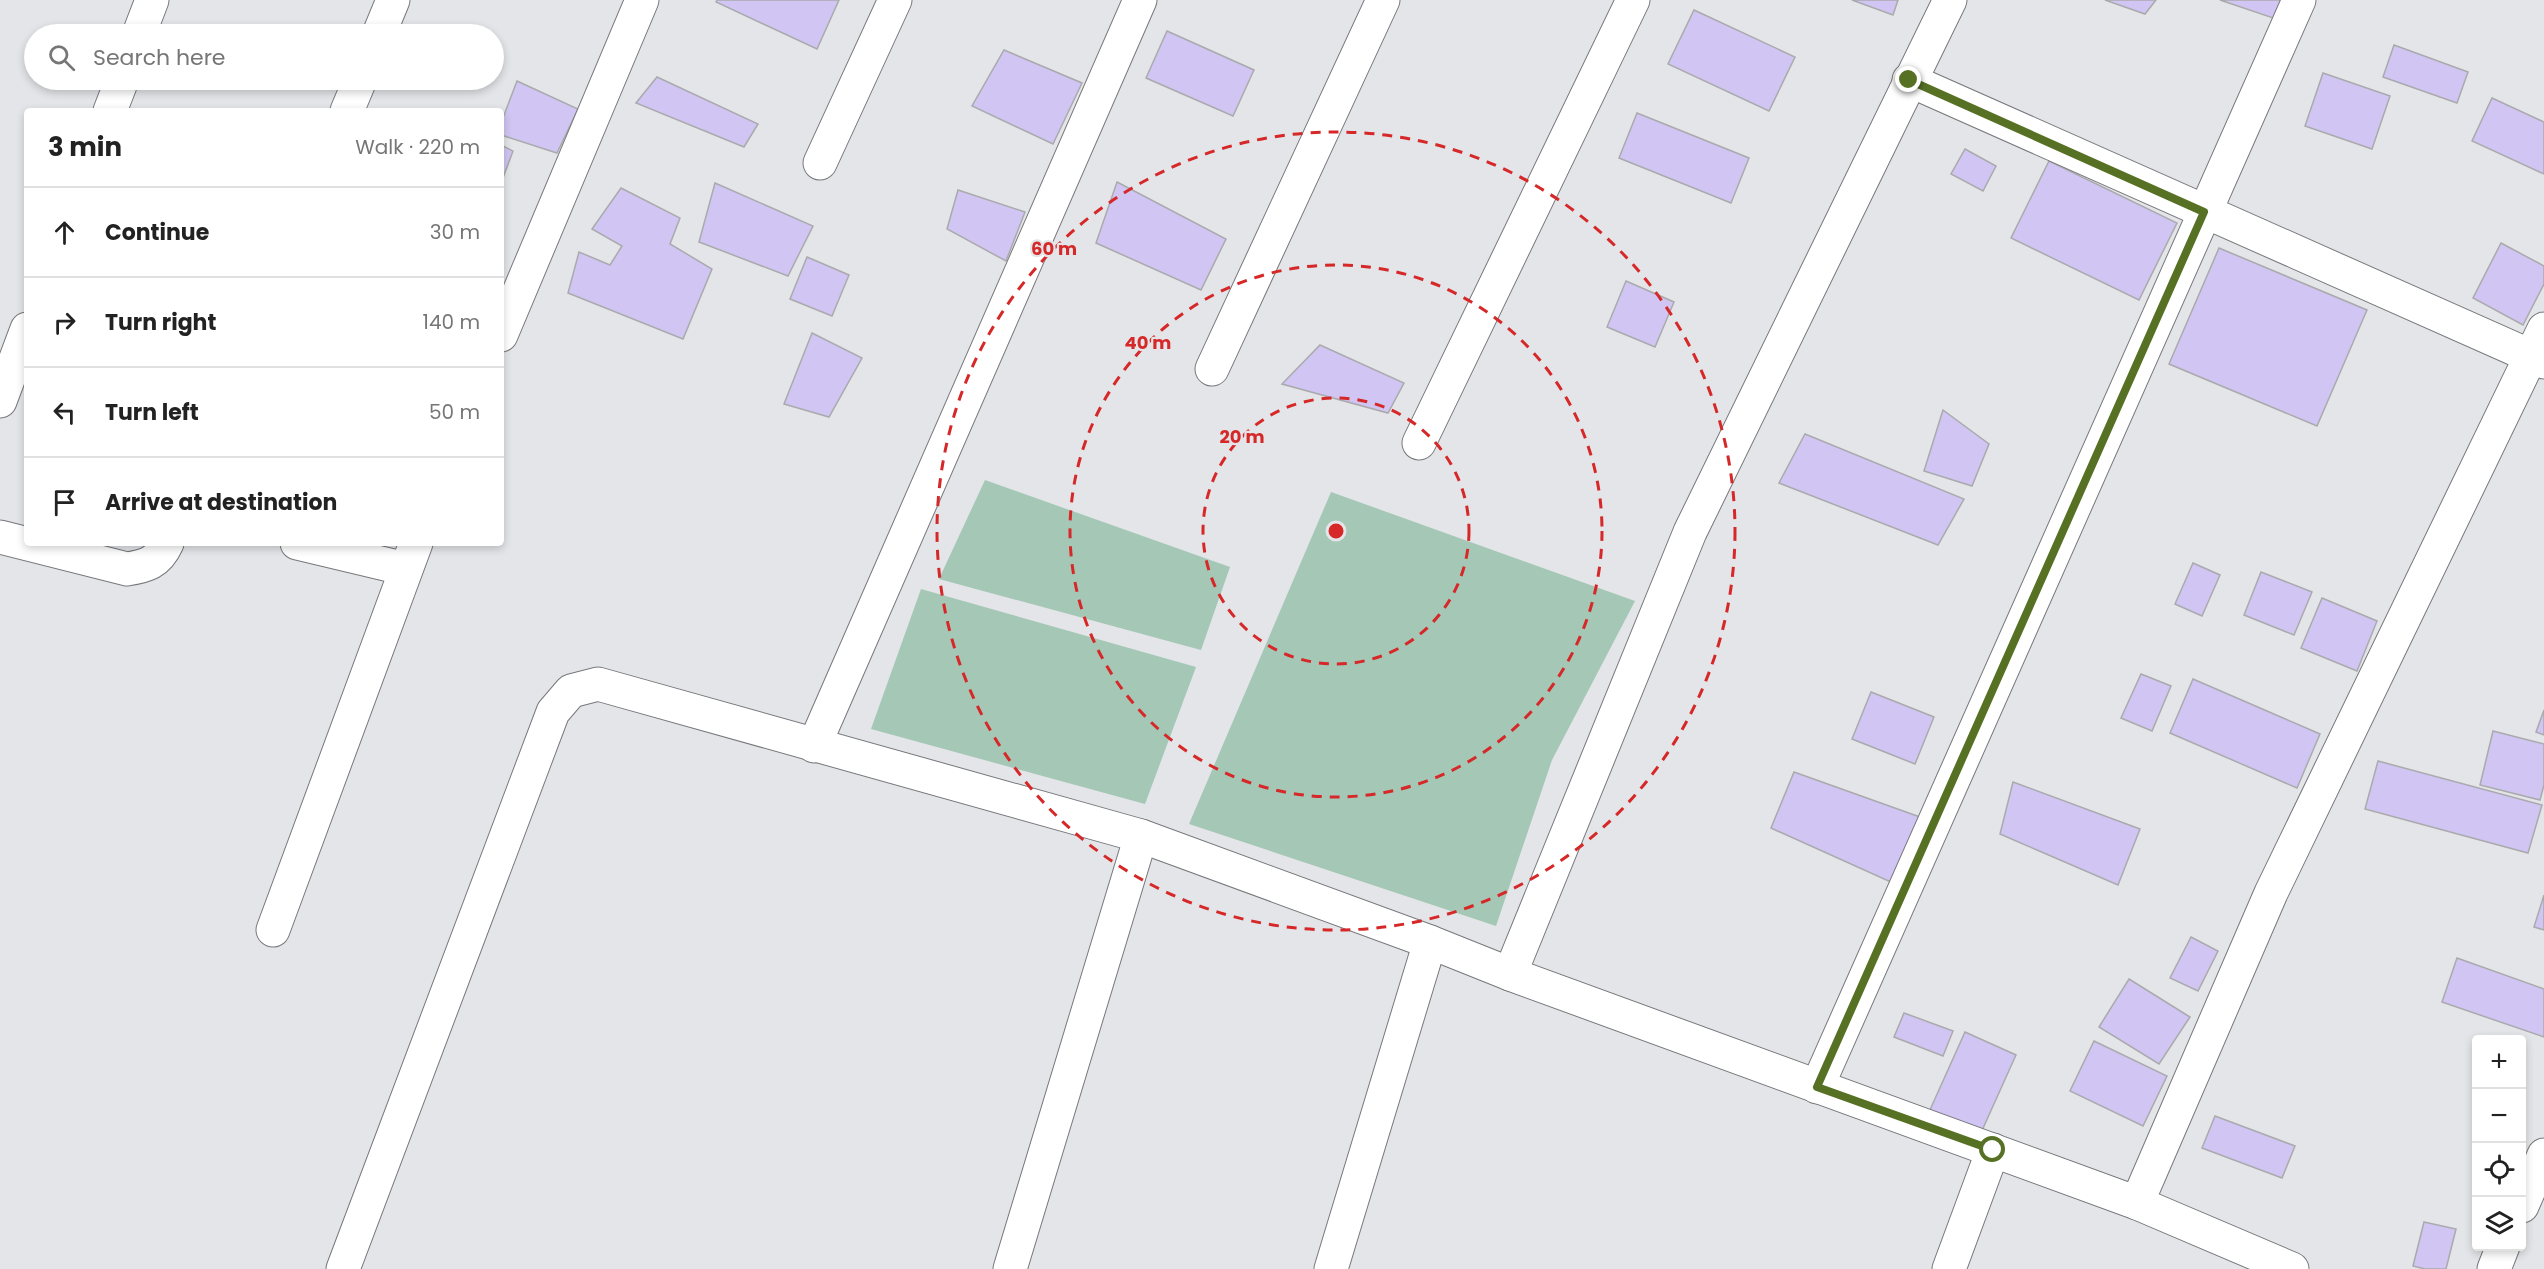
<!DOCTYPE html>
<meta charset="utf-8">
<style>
:root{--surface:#fff;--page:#f6f6f6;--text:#222;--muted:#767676;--line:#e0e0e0}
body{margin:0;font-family:Poppins,sans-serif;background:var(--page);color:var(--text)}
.controls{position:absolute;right:18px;bottom:18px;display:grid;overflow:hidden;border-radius:6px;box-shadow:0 3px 9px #0003}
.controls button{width:54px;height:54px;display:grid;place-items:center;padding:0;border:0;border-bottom:2px solid var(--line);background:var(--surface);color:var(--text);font:30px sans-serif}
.stop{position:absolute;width:18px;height:18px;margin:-14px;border:4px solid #577124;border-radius:50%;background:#fff}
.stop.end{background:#577124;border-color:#fff;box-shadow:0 2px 6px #0008}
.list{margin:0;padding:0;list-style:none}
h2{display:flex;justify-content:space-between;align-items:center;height:78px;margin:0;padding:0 24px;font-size:26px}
h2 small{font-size:20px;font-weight:400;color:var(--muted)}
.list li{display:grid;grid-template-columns:39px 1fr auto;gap:18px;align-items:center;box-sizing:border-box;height:90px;padding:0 24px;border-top:2px solid var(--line)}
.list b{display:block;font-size:22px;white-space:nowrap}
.list em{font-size:20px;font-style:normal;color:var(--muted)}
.icon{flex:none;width:33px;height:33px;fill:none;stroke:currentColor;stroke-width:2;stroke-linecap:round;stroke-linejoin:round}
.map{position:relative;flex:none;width:2544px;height:1269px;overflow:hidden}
.search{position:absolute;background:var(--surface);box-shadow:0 3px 9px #0003;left:24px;top:24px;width:480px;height:66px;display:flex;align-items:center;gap:15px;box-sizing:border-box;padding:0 21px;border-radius:33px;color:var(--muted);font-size:22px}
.panel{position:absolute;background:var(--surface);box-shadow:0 3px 9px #0003;left:24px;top:108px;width:480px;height:438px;border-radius:6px}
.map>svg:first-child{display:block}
.green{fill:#a5c7b6}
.building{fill:#d1c5f3;stroke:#aaaaad;stroke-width:1.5}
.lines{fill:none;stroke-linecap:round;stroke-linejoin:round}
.minor-casing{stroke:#77787b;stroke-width:35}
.minor{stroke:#fff;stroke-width:33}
.route{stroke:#577124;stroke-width:8}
.ring{fill:none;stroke:#d62828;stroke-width:3;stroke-dasharray:10 8}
.centre{fill:#d62828;stroke:#e3e5e8;stroke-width:3}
.ring-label{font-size:18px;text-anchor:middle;font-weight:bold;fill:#d62828;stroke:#e3e5e8;stroke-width:4.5;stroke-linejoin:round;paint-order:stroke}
</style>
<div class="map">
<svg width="2544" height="1269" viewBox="0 0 2544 1269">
<rect width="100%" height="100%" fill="#e3e5e8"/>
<g class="green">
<path d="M985,480L1230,567L1201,650L939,579Z"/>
<path d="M1331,492L1635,601L1552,760L1496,926L1189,824Z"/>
<path d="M921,589L1196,667L1145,804L871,729Z"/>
</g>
<g class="building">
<path d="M717,0H839L817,49L716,2Z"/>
<path d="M1852,0H1898L1893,15Z"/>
<path d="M2105,0H2156L2145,14Z"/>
<path d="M2220,0H2292L2273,18Z"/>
<path d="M1694,10L1795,57L1769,111L1668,64Z"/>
<path d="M1167,31L1254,70L1233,116L1146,78Z"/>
<path d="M2394,45L2468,72L2457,103L2383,77Z"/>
<path d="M1004,50L1082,83L1053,144L972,106Z"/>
<path d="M2323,73L2390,96L2372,149L2305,126Z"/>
<path d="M657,77L758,124L744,147L636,103Z"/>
<path d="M517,81L578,109L557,153L501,135V123Z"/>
<path d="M2492,98L2544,122V174L2472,141Z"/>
<path d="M1637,113L1749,158L1731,203L1619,158Z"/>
<path d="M501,145L513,151L501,183Z"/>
<path d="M1965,149L1996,166L1983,191L1951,174Z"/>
<path d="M2049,161L2177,223L2139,300L2011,238Z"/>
<path d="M1117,182L1226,239L1201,290L1096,243Z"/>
<path d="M715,183L813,226L788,276L699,242Z"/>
<path d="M621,188L680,218L670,244L712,269L683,339L568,293L579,252L610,265L622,246L592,229Z"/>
<path d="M958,190L1025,212L1006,261L947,229Z"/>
<path d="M2501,243L2544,266V284L2523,325L2473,298Z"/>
<path d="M2219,248L2367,310L2317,426L2169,364Z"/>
<path d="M807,257L849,275L832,316L790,299Z"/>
<path d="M1626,281L1674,302L1655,347L1607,327Z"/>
<path d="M812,333L862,358L829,417L784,404Z"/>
<path d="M1320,345L1404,383L1388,413L1282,384Z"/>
<path d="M1943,410L1989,444L1972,486L1924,471Z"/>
<path d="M1805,434L1964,499L1938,545L1779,483Z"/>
<path d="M2193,563L2220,575L2202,616L2175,604Z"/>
<path d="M2261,572L2312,592L2294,635L2244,615Z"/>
<path d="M2322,598L2377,621L2357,671L2301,648Z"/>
<path d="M2141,674L2171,686L2152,731L2121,718Z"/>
<path d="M2193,679L2320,734L2297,788L2170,733Z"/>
<path d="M1871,692L1934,717L1915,764L1852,739Z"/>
<path d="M2544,710V735L2536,732Z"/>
<path d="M2493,731L2544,744V785L2540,800L2480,785Z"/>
<path d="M2378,761L2542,805L2528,853L2365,809Z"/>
<path d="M1794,772L1920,817L1893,883L1771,828Z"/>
<path d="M2013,782L2140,829L2118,885L2000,834Z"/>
<path d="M2544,895V930L2534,927Z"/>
<path d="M2191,937L2218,951L2198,991L2170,978Z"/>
<path d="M2457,958L2544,989V1037L2442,1002Z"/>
<path d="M2129,979L2190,1017L2159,1064L2099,1027Z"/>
<path d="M1904,1013L1953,1031L1943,1056L1894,1037Z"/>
<path d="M1965,1032L2016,1055L1980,1135L1929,1112Z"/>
<path d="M2094,1041L2167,1076L2143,1126L2070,1091Z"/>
<path d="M2215,1116L2295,1146L2282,1178L2202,1148Z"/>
<path d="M2424,1222L2456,1229L2446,1269H2425L2413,1266Z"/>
</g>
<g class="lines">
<g class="minor-casing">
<g id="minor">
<path d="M139,34L152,0"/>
<path d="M379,34L393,0"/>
<path d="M1909,80L2544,362"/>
<path d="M110,111L122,80"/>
<path d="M347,111L360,80"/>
<path d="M820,163L895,0"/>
<path d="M501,335L642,0"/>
<path d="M1212,369L1383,0"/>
<path d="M0,401L27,329"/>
<path d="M1419,443L1633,0"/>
<path d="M0,537L127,569C146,566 158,563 167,543"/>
<path d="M297,543L406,569"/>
<path d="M814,746L1140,0"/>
<path d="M273,930L416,543"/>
<path d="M1510,974L1690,532L1950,0"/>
<path d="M1817,1087L2299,0"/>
<path d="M2137,1203L2271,893L2544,329"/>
<path d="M2522,1206L2544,1155"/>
<path d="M343,1269L553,712L571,691L598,684L1141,836L1430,942L1510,974L2137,1203L2292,1269"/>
<path d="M1010,1269L1141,836"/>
<path d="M1331,1269L1430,942"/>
<path d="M1949,1269L1993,1150"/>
<path d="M2494,1269L2503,1246"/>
</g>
</g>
<use href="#minor" class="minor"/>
</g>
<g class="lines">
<path class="route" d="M1909,80L2204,212L1817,1087L1993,1150"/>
</g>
<g class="ring">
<circle cx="1336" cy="531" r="133"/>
<circle cx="1336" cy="531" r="266"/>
<circle cx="1336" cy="531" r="399"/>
</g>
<circle cx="1336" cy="531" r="9" class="centre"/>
<g class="ring-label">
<text x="1054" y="255">60 m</text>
<text x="1148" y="349">40 m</text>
<text x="1242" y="443">20 m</text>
</g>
</svg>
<div class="controls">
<button>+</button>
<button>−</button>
<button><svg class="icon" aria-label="locate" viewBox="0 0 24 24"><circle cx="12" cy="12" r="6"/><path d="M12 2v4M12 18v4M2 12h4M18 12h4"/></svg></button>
<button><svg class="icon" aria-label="layers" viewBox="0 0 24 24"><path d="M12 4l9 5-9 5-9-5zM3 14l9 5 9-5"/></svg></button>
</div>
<div class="stop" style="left:1993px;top:1150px"></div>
<div class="stop end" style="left:1909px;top:80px"></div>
<div class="search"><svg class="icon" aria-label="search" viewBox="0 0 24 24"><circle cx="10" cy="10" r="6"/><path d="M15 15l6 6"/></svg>Search here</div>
<section class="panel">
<h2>3 min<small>Walk · 220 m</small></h2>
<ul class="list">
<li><svg class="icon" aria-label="ahead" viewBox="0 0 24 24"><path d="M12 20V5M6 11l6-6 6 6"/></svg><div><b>Continue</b></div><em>30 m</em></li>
<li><svg class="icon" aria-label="right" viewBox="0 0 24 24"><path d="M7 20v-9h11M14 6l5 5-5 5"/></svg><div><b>Turn right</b></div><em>140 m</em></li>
<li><svg class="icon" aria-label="left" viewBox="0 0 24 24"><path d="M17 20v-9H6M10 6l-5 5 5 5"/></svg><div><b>Turn left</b></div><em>50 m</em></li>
<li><svg class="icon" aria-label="arrive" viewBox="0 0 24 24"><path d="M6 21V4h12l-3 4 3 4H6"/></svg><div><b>Arrive at destination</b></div></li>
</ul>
</section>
</div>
